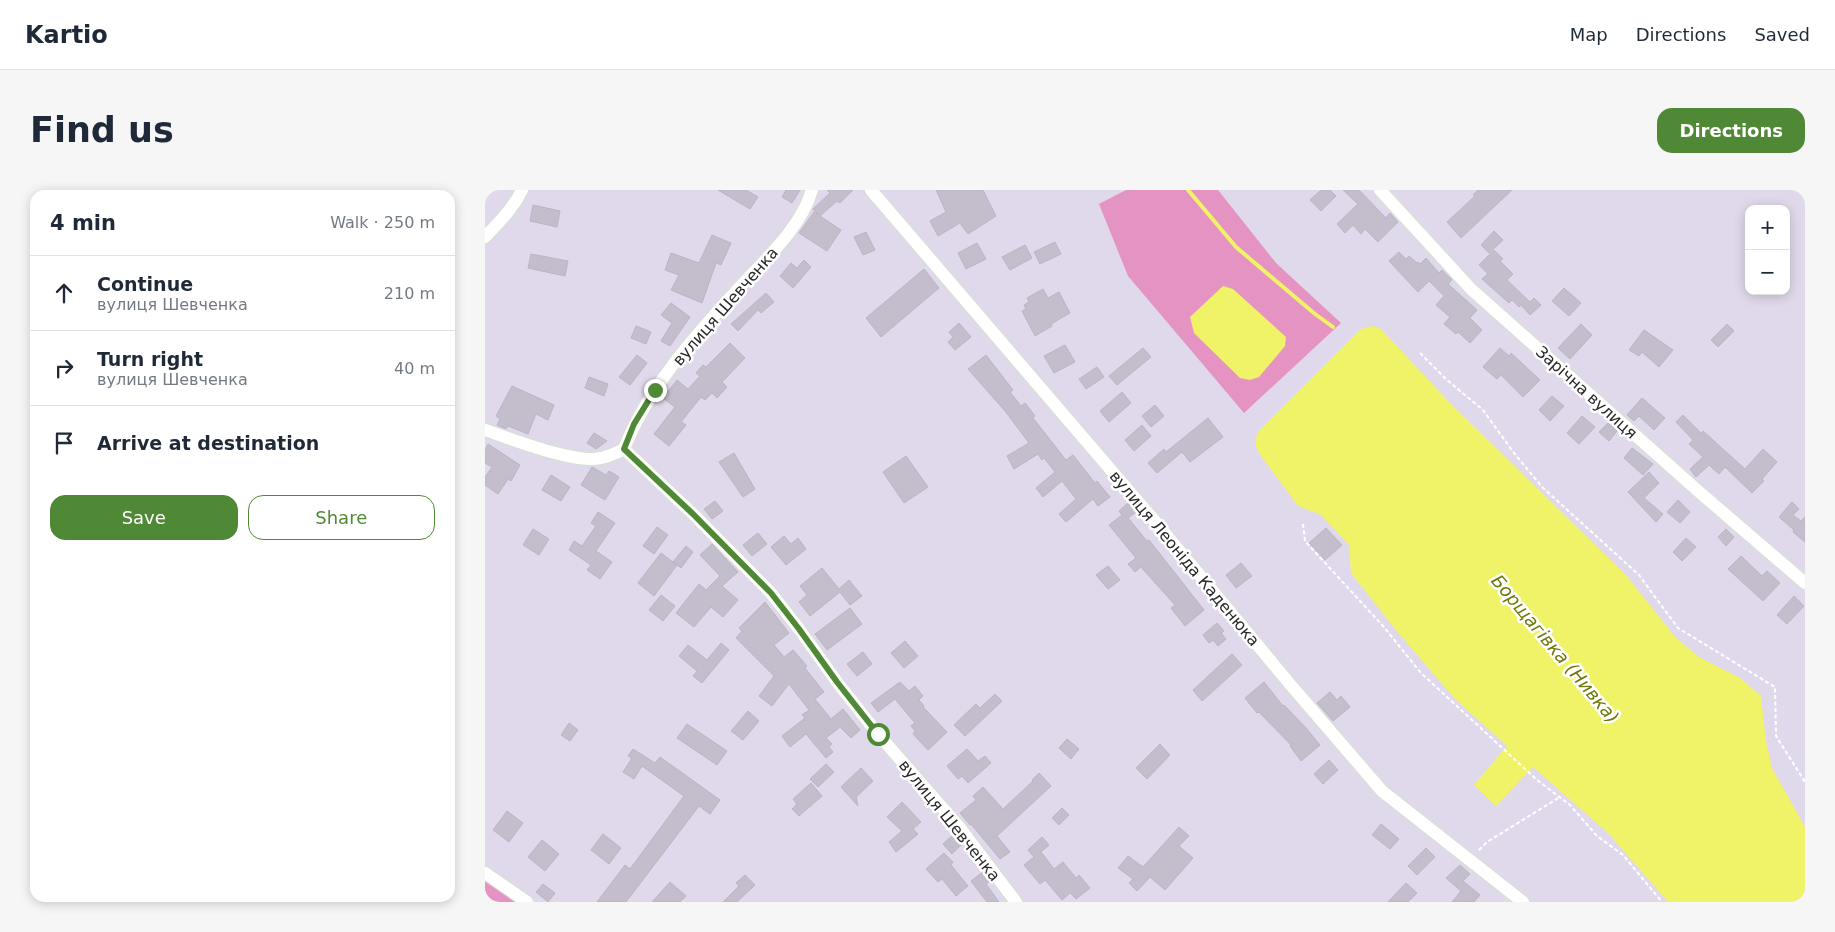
<!DOCTYPE html>
<meta charset="utf-8">
<style>
:root{--surface:#fff;--page:#f6f6f7;--text:#1f2937;--muted:#747a83;--line:#e0e1e3;--accent:#508935}
body{margin:0;font-family:"DejaVu Sans",sans-serif;background:var(--page);color:var(--text)}
.controls{position:absolute;right:15px;top:15px;display:grid;overflow:hidden;border-radius:10px;box-shadow:0 2px 12px #0003}
.controls button{width:45px;height:45px;display:grid;place-items:center;padding:0;border:0;border-bottom:1px solid var(--line);background:var(--surface);color:var(--text);font:25px sans-serif}
.stop{position:absolute;width:15px;height:15px;margin:-11px;border:4px solid #508935;border-radius:50%;background:#fff}
.stop.end{background:#508935;border-color:#fff;box-shadow:0 1px 5px #0008}
.list{margin:0;padding:0;list-style:none}
h2{display:flex;justify-content:space-between;align-items:center;height:65px;margin:0;padding:0 20px;font-size:21px}
h2 small{font-size:16px;font-weight:400;color:var(--muted)}
.list li{display:grid;grid-template-columns:32px 1fr auto;gap:15px;align-items:center;box-sizing:border-box;height:75px;padding:0 20px;border-top:1px solid var(--line)}
.list b{display:block;font-size:19px;white-space:nowrap}
.list p{margin:0;font-size:16px;white-space:nowrap;color:var(--muted)}
.list em{font-size:16px;font-style:normal;color:var(--muted)}
.actions{display:flex;gap:10px;padding:15px 20px}
.actions a{flex:1;padding:11px 0;border:1px solid var(--accent);border-radius:15px;text-align:center;font-size:18px;color:var(--accent)}
.actions .main{background:var(--accent);color:#fff}
.icon{flex:none;width:28px;height:28px;fill:none;stroke:currentColor;stroke-width:2;stroke-linecap:round;stroke-linejoin:round}
.map{position:relative;flex:none;width:1320px;height:712px;overflow:hidden;border-radius:15px}
header{display:flex;align-items:center;gap:30px;box-sizing:border-box;height:70px;padding:0 25px;background:var(--surface);border-bottom:1px solid var(--line)}
header strong{font-size:24px}
nav{display:flex;gap:28px;margin-inline-start:auto;font-size:18px}
.intro{display:flex;align-items:center;justify-content:space-between;box-sizing:border-box;height:120px;padding:0 30px}
h1{margin:0;font-size:35px}
.button{padding:12px 22px;border-radius:15px;background:var(--accent);color:#fff;font-size:18px;font-weight:700}
main{display:flex;gap:30px;padding:0 30px}
aside{flex:1;background:var(--surface);border-radius:15px;box-shadow:0 2px 12px #0003}
.map>svg:first-child{display:block}
.green{fill:#e593c3}
.water{fill:#f0f267}
.lines{fill:none;stroke-linecap:round;stroke-linejoin:round}
.stream{stroke:#f0f267;stroke-width:4}
.building{fill:#c4becc;stroke:#bbb3c6}
.minor-casing{stroke:#d7e2ce;stroke-width:14}
.path{stroke:#fff;stroke-width:2;stroke-dasharray:4 2.5;stroke-linecap:butt}
.minor{stroke:#fff;stroke-width:12}
.route{stroke:#508935;stroke-width:6}
.labels{text-anchor:middle;stroke-width:5;stroke-linejoin:round;paint-order:stroke}
.street-label{font-size:16px;fill:#282828;stroke:#fff}
.water-label{font-size:18px;font-style:italic;fill:#6f790a;stroke:#fff}
</style>
<header>
<strong>Kartio</strong>
<nav><a>Map</a><a>Directions</a><a>Saved</a></nav>
</header>
<div class="intro"><h1>Find us</h1><a class="button">Directions</a></div>
<main>
<aside>
<h2>4 min<small>Walk · 250 m</small></h2>
<ul class="list">
<li><svg class="icon" aria-label="ahead" viewBox="0 0 24 24"><path d="M12 20V5M6 11l6-6 6 6"/></svg><div><b>Continue</b><p>вулиця Шевченка</p></div><em>210 m</em></li>
<li><svg class="icon" aria-label="right" viewBox="0 0 24 24"><path d="M7 20v-9h11M14 6l5 5-5 5"/></svg><div><b>Turn right</b><p>вулиця Шевченка</p></div><em>40 m</em></li>
<li><svg class="icon" aria-label="arrive" viewBox="0 0 24 24"><path d="M6 21V4h12l-3 4 3 4H6"/></svg><div><b>Arrive at destination</b></div></li>
</ul>
<div class="actions"><a class="main">Save</a><a>Share</a></div>
</aside>
<div class="map">
<svg width="1320" height="712" viewBox="0 0 1320 712">
<rect width="100%" height="100%" fill="#dfd9eb"/>
<g class="green">
<path d="M641,0H733L791,73L856,133L759,223L643,86L614,14Z"/>
<path d="M0,687L36,712H0Z"/>
</g>
<g class="water">
<path d="M738,96L748,99L801,147L800,156L774,187L765,190L755,188L709,143L705,127Z"/>
<path d="M888,136L896,139L966,214L1141,385L1191,448L1214,467L1255,488L1276,506L1281,551L1287,578L1320,637V712H1183L1123,643L1048,577L1011,616L989,595L1022,556L969,508L910,439L866,383L864,355L836,325L813,316L774,263L770,253L773,242L876,139Z"/>
</g>
<g class="lines">
<path class="stream" d="M703,0L751,57L830,124L848,137"/>
</g>
<g class="building">
<path d="M233,0H261L273,7L265,19Z"/>
<path d="M301,0H315L307,13L297,7Z"/>
<path d="M342,0H368L355,13L352,11L335,26L356,40L342,61L314,43L329,22L334,25L328,19L345,3Z"/>
<path d="M451,0H498L511,26L483,44L475,33L453,46L445,31L461,22Z"/>
<path d="M836,0H845L851,6L836,21L825,10Z"/>
<path d="M858,0H874L901,28L905,23L913,32L893,52L880,39L876,44L868,35L860,43L852,34L873,14Z"/>
<path d="M993,0H1027L976,48L962,32L990,6L988,5Z"/>
<path d="M48,15L75,21L72,37L45,31Z"/>
<path d="M1009,41L1018,50L1004,63L996,55Z"/>
<path d="M381,42L390,60L378,65L369,47Z"/>
<path d="M227,45L246,53L236,75L231,73L217,113L186,100L194,85L180,80L186,63L214,73Z"/>
<path d="M570,52L576,64L555,74L549,62Z"/>
<path d="M492,53L501,69L481,79L473,63Z"/>
<path d="M540,55L547,68L525,80L517,67Z"/>
<path d="M1009,60L1018,69L1015,71L1028,84L1022,90L1045,112L1049,108L1056,115L1045,125L1036,115L1034,117L1027,110L1024,113L997,89L1003,84L994,75Z"/>
<path d="M914,62L921,69L924,66L932,73L933,72L935,74L941,68L954,83L957,80L967,90L963,94L992,120L985,128L997,140L985,153L973,142L971,144L959,134L965,127L951,115L959,106L944,91L933,102L904,71Z"/>
<path d="M46,64L83,71L80,86L43,78Z"/>
<path d="M319,70L326,77L308,98L295,86L306,73L312,78Z"/>
<path d="M439,79L454,98L396,147L381,128Z"/>
<path d="M1079,98L1096,113L1084,126L1067,111Z"/>
<path d="M558,99L563,108L574,102L585,123L566,134L567,136L550,146L537,121L541,119L539,115L544,112L542,108Z"/>
<path d="M281,103L289,112L276,123L273,120L253,141L246,134Z"/>
<path d="M186,113L205,127L185,156L176,151L187,133L176,125Z"/>
<path d="M474,133L486,147L470,160L463,152L468,147L464,142Z"/>
<path d="M1096,134L1107,145L1085,169L1073,158Z"/>
<path d="M1242,134L1249,141L1233,157L1226,150Z"/>
<path d="M151,136L166,142L161,154L146,148Z"/>
<path d="M1159,140L1188,160L1174,177L1157,162L1154,166L1144,160Z"/>
<path d="M245,153L260,168L237,192L242,197L232,208L227,203L220,210L216,207L196,232L201,235L184,256L169,244L190,217L178,208L192,190L203,199L215,186L211,183L218,175L221,177Z"/>
<path d="M580,155L590,172L569,183L559,166Z"/>
<path d="M658,158L666,167L632,195L624,186Z"/>
<path d="M1015,158L1024,166L1026,163L1055,190L1038,207L1016,185L1012,189L998,177Z"/>
<path d="M152,165L162,173L145,195L134,187Z"/>
<path d="M501,165L528,200L525,202L536,216L540,213L550,226L548,228L581,270L588,265L610,293L612,291L625,307L613,316L608,309L581,332L574,324L591,309L577,291L558,307L551,298L570,282L559,268L557,270L553,264L529,279L522,266L544,253L520,221L483,179Z"/>
<path d="M612,177L619,187L601,199L594,189Z"/>
<path d="M104,187L123,194L119,206L100,198Z"/>
<path d="M27,196L69,215L63,230L51,224L43,244L23,236L21,239L12,235L15,229L11,226Z"/>
<path d="M637,202L646,213L624,232L615,221Z"/>
<path d="M1067,206L1079,216L1065,231L1054,220Z"/>
<path d="M1157,208L1180,228L1169,240L1154,226L1149,231L1142,225Z"/>
<path d="M670,215L679,226L666,237L657,226Z"/>
<path d="M1198,225L1216,243L1218,241L1260,279L1278,259L1292,272L1277,289L1279,291L1267,303L1240,277L1234,284L1224,275L1211,287L1205,279L1218,267L1204,254L1208,250L1191,232Z"/>
<path d="M1097,226L1110,237L1094,254L1082,243Z"/>
<path d="M723,228L738,247L705,272L697,262L672,283L663,273L679,259L681,262Z"/>
<path d="M1123,233L1132,241L1124,251L1114,242Z"/>
<path d="M657,235L666,246L649,261L640,250Z"/>
<path d="M109,243L122,251L111,259L102,253Z"/>
<path d="M3,254L35,275L26,291L23,289L13,304L0,295V287L7,277L0,273V260Z"/>
<path d="M1147,258L1168,274L1158,285L1139,268Z"/>
<path d="M249,263L270,299L258,307L234,272Z"/>
<path d="M421,266L443,297L419,313L398,282Z"/>
<path d="M107,277L121,285L124,281L134,287L120,310L96,295Z"/>
<path d="M1164,282L1174,293L1159,308L1178,324L1171,332L1143,302Z"/>
<path d="M66,285L85,297L76,311L57,300Z"/>
<path d="M1193,310L1205,322L1195,333L1182,322Z"/>
<path d="M230,311L238,321L227,329L219,319Z"/>
<path d="M1307,312L1314,319L1308,325L1316,331L1320,327V352L1308,342L1309,340L1294,327Z"/>
<path d="M643,313L651,322L643,328L662,351L664,350L719,420L700,436L686,418L690,415L656,377L650,382L643,374L651,368L624,335L637,325L634,321Z"/>
<path d="M113,322L130,333L111,361L127,372L115,389L102,380L106,375L84,360L89,351L97,356L111,336L106,333Z"/>
<path d="M172,337L183,345L169,364L158,356Z"/>
<path d="M841,338L857,355L840,370L824,353Z"/>
<path d="M48,339L64,349L54,365L38,355Z"/>
<path d="M1241,339L1249,347L1241,356L1233,347Z"/>
<path d="M273,343L282,354L267,366L258,355Z"/>
<path d="M299,346L306,354L313,348L321,359L301,375L286,357Z"/>
<path d="M1201,348L1211,357L1197,371L1188,362Z"/>
<path d="M227,354L253,382L237,396L253,410L238,427L226,417L209,437L191,423L214,394L221,400L235,386L215,365Z"/>
<path d="M201,356L208,362L196,378L188,372Z"/>
<path d="M176,363L192,375L169,406L153,393Z"/>
<path d="M1256,366L1277,386L1282,381L1295,393L1278,411L1243,379Z"/>
<path d="M756,373L767,386L751,398L741,385Z"/>
<path d="M623,376L635,390L623,399L611,385Z"/>
<path d="M337,378L354,399L364,390L377,406L365,415L355,402L325,426L314,412L322,405L315,396Z"/>
<path d="M176,405L190,416L178,431L164,420Z"/>
<path d="M1309,406L1319,416L1302,434L1292,425Z"/>
<path d="M280,412L304,443L289,455L299,467L308,460L322,476L320,478L339,502L330,509L346,529L358,519L375,540L366,548L355,537L341,548L347,554L344,557L348,562L341,568L321,544L305,557L297,546L320,528L317,525L324,520L304,494L287,516L274,506L289,486L251,448L257,441L254,438Z"/>
<path d="M365,418L377,434L342,460L330,444Z"/>
<path d="M732,433L739,441L736,443L741,449L733,456L728,450L724,453L718,445Z"/>
<path d="M420,451L433,466L419,478L406,463Z"/>
<path d="M236,453L244,460L217,493L208,486L212,481L194,466L203,455L222,470Z"/>
<path d="M378,462L387,474L372,486L362,474Z"/>
<path d="M747,464L757,475L717,511L708,500Z"/>
<path d="M415,492L424,501L430,496L438,506L434,510L439,516L438,517L462,542L443,560L428,544L430,541L426,536L430,533L410,509L393,522L386,513Z"/>
<path d="M779,492L798,516L799,515L821,538L835,555L816,571L805,556L806,555L774,522L772,523L760,508Z"/>
<path d="M845,502L852,510L856,506L865,517L848,531L832,513Z"/>
<path d="M510,504L517,511L480,546L469,535L491,514L495,518Z"/>
<path d="M263,521L274,531L258,550L246,541Z"/>
<path d="M84,533L93,540L85,551L76,545Z"/>
<path d="M202,534L242,561L232,575L192,548Z"/>
<path d="M582,549L594,559L586,569L574,558Z"/>
<path d="M675,554L685,565L662,589L651,578Z"/>
<path d="M148,559L170,573L175,567L235,610L225,624L214,616L141,712H112L140,675L145,679L199,606L157,576L149,589L138,582L147,568L143,566Z"/>
<path d="M482,559L493,571L500,566L506,573L483,593L477,586L473,589L462,576Z"/>
<path d="M844,570L853,580L838,594L829,584Z"/>
<path d="M341,574L349,582L333,597L325,589Z"/>
<path d="M376,578L388,591L371,607L373,616L356,597Z"/>
<path d="M554,583L566,596L512,646L525,662L515,669L486,634L485,635L475,623L491,610L488,606L498,597L518,619L548,591L547,590Z"/>
<path d="M326,593L337,606L314,626L307,619L312,614L308,609Z"/>
<path d="M417,612L436,632L428,639L433,644L411,662L404,652L417,641L402,627Z"/>
<path d="M577,618L584,625L574,635L567,628Z"/>
<path d="M22,621L38,633L24,652L8,640Z"/>
<path d="M896,634L914,649L905,659L887,645Z"/>
<path d="M694,637L704,646L694,656L708,668L680,700L665,687L652,701L644,693L648,689L633,678L643,666L658,677Z"/>
<path d="M118,644L136,658L124,674L106,660Z"/>
<path d="M469,644L477,654L467,664L458,654Z"/>
<path d="M557,647L564,655L556,662L569,679L578,672L591,688L594,685L605,698L591,709L585,703L577,710L560,690L555,694L539,675L549,667L543,660Z"/>
<path d="M57,650L74,664L60,681L43,667Z"/>
<path d="M941,658L950,667L932,685L923,676Z"/>
<path d="M459,663L468,672L466,675L483,696L471,706L457,689L453,692L441,679Z"/>
<path d="M975,675L985,684L978,691L995,705L989,712H967L976,701L961,688Z"/>
<path d="M498,682L505,691L501,694L514,712H502L486,691Z"/>
<path d="M260,685L270,695L252,712H238L254,696L251,693Z"/>
<path d="M185,692L201,706L195,712H167Z"/>
<path d="M921,693L932,703L923,712H903Z"/>
<path d="M58,694L70,703L63,712L51,702Z"/>
</g>
<g class="lines">
<g class="minor-casing">
<g id="minor">
<path d="M327,0C315,40 280,69 253,99C209,147 163,198 139,259L208,324L286,403L314,439L352,492L393,544L475,638L531,712"/>
<path d="M386,0L668,329L804,493L897,601L1038,712"/>
<path d="M895,0L986,99L1212,300L1320,393"/>
<path d="M0,47C14,32 28,19 37,0"/>
<path d="M0,240C28,250 81,270 109,269C120,268 130,264 139,259"/>
<path d="M0,683L42,712"/>
</g>
</g>
<g class="path">
<path d="M935,163L962,190L998,220L1029,263L1057,297L1154,385L1193,438L1290,497L1291,546L1320,592"/>
<path d="M818,334L820,351L898,436L936,483L1052,590L1085,615L1112,646L1138,665L1177,712"/>
<path d="M994,660L1002,652L1075,607"/>
</g>
<use href="#minor" class="minor"/>
</g>
<g class="lines">
<path class="route" d="M170,200L149,234L139,259L208,324L286,403L314,439L352,492L393,544"/>
</g>
<g class="labels">
<g class="street-label">
<text transform="translate(240 116) rotate(-49)" y="6">вулиця Шевченка</text>
<text transform="translate(1102 202) rotate(42)" y="6">Зарічна вулиця</text>
<text transform="translate(700 368) rotate(50)" y="6">вулиця Леоніда Каденюка</text>
<text transform="translate(465 630) rotate(51)" y="6">вулиця Шевченка</text>
</g>
<g class="water-label">
<text transform="translate(1070 459) rotate(50)" y="6">Борщагівка (Нивка)</text>
</g>
</g>
</svg>
<div class="controls">
<button>+</button>
<button>−</button>
</div>
<div class="stop" style="left:393px;top:544px"></div>
<div class="stop end" style="left:170px;top:200px"></div>
</div>
</main>
